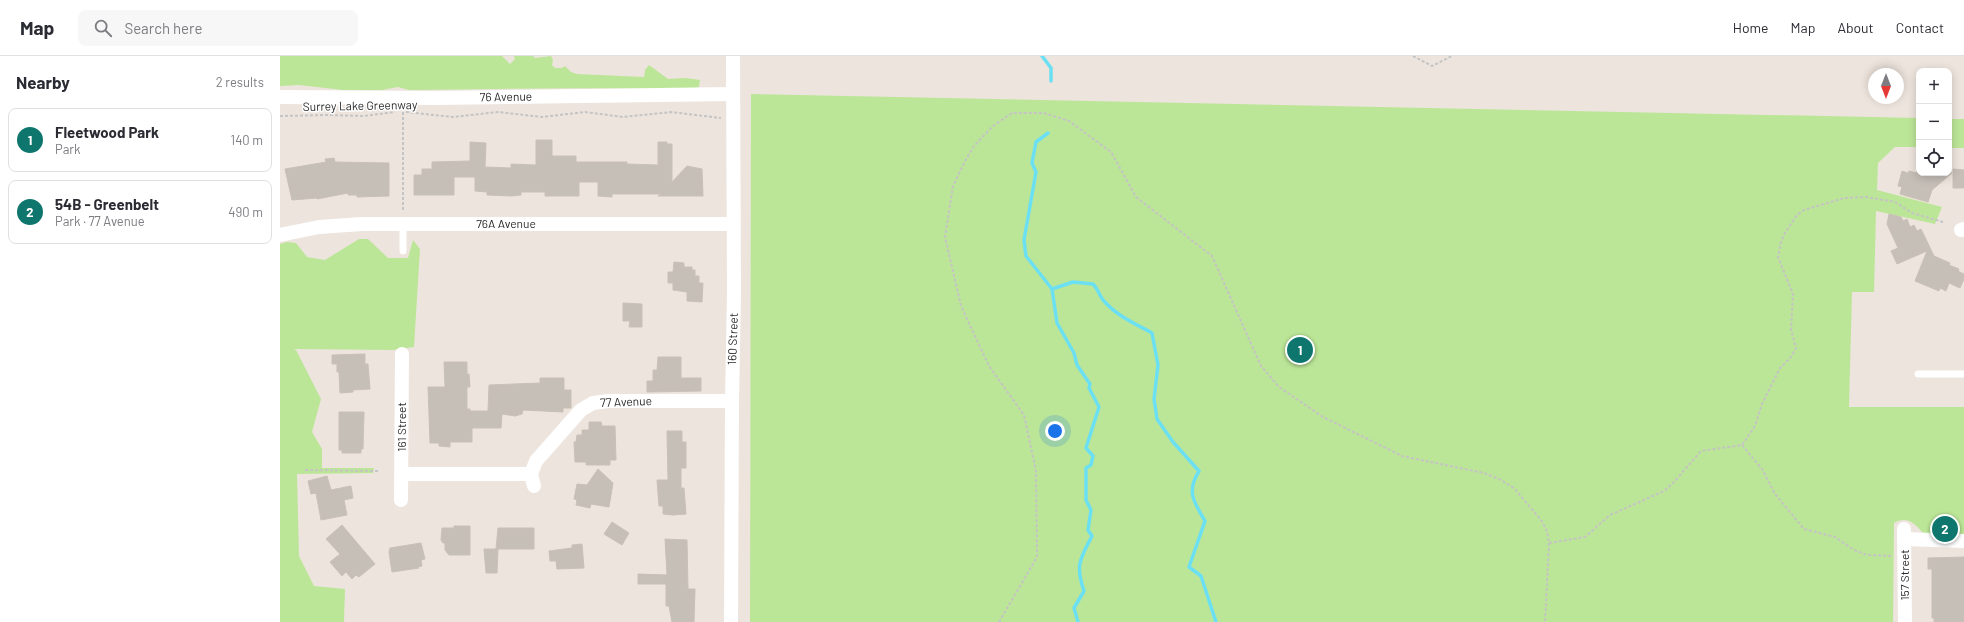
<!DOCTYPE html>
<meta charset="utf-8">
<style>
:root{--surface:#fff;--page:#f7f7f7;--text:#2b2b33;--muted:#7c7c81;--line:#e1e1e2;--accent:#0f766e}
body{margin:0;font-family:Barlow,sans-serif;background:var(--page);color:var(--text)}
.controls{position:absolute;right:12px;top:12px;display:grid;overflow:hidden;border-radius:8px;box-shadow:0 2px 10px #0003}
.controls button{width:36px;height:36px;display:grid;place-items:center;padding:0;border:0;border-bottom:1px solid var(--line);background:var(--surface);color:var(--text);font:20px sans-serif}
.compass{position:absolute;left:1588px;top:12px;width:36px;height:36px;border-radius:50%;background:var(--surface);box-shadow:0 2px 10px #0003;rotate:180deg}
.you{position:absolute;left:775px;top:375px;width:14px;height:14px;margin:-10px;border:3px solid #fff;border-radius:50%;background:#1a73e8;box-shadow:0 0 0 6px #1a73e833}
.badge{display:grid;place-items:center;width:26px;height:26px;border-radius:50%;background:var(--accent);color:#fff;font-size:13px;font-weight:700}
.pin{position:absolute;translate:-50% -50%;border:2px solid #fff;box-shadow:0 1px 4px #0006}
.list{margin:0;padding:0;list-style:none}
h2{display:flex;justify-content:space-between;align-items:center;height:52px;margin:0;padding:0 16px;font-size:17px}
h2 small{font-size:13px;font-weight:400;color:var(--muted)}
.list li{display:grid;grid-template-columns:26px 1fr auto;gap:12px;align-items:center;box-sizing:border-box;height:64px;margin:0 8px 8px;padding:0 8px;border:1px solid var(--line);border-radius:8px}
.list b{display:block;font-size:15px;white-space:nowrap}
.list p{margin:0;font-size:13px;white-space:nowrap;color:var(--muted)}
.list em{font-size:13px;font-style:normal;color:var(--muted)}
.icon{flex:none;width:22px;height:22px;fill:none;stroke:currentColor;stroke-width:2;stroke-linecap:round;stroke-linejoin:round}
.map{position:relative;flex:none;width:1684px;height:566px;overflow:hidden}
header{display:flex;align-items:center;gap:24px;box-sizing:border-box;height:56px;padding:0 20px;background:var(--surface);border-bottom:1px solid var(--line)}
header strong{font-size:19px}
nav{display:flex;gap:22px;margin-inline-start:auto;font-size:14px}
.search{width:280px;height:36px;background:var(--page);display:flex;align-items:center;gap:10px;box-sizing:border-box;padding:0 14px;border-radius:8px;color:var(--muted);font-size:15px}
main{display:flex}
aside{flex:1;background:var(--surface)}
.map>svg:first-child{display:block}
.green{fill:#bce697}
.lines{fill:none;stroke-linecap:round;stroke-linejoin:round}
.stream{stroke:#6ce0f3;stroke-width:3.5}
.building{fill:#c6bfb8;stroke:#c9c0b6}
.path{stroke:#c4c4c4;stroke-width:2;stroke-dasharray:3 2;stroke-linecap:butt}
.lane{stroke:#fff;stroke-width:7}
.street{stroke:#fff;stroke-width:14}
.labels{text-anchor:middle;stroke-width:3;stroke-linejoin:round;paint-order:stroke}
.street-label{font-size:12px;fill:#2b2b2b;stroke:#fff}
</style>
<header>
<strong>Map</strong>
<div class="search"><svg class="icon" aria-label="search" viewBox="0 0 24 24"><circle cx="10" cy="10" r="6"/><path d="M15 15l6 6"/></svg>Search here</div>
<nav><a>Home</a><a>Map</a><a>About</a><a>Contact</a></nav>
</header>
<main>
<aside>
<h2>Nearby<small>2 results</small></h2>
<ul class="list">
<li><span class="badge">1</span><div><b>Fleetwood Park</b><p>Park</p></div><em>140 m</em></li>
<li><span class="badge">2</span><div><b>54B - Greenbelt</b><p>Park · 77 Avenue</p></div><em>490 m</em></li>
</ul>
</aside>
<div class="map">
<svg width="1684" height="566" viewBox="0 0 1684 566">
<rect width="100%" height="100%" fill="#ede4dd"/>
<g class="green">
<path d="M0,0H222L230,8L235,3L234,0H253L255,2L271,0L273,4L272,9L275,12H282L285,10L291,16L297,18L364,21L365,14L369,9L388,23L406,22L420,24L419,31C408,36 392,31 379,33C296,31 212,33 129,34L118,31L102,34H63L19,29L0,30Z"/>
<path d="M471,38L1639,62V91H1615L1598,107L1597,134L1662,151L1655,168L1596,155L1594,236H1572L1569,351H1684V479H1645C1636,469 1628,459 1614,467L1613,566H470Z"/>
<rect x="1669" y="63" width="15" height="29"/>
<path d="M79,183H88L108,202H128L133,184L140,193L134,291L113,294L13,293L16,294L41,343L32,376L42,393V412H94L93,417L17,418L19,500L34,530L65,533L64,566H0V188L7,186L16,187L27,201L45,204Z"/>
</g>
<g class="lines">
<g class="stream">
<path d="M762,0L771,12V25"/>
<path d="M768,77L756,86L752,107L756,116L744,184L746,200L772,233L793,226L813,228C819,234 820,242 825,246C837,260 856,268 872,277L878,309L874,343L877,363L893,386L919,415C906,436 914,446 925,465L909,511L921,520L936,566"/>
<path d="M772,233L777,267L794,297L797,309L810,328L809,332L819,351L806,392L813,400L811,409L806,412V444L811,454L808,474L812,480C800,503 795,509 804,535L794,552L798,566"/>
</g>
</g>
<g class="building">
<path d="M256,84H272V100H296V106H347V108L378,109V86H387V88H392V126L407,110L422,113L423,140H378L381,138H332V141L318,140V126H299V140H265V136H241V139L231,140L207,139V136L195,135V121H174V139H134V119H142V113H152V106L190,105V86L206,87L205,111L231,112V108L256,109Z"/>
<path d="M54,102L55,106L109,107V140L77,141V139H68V137L37,143V142L12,144L5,113L46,106L45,103Z"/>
<path d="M1673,113L1684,114V132H1673Z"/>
<path d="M1622,115L1628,117L1629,115L1637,117V115L1639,117H1672L1652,134L1648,146L1620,138L1622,131L1618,130Z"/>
<path d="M1609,158L1621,161L1623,165L1627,163L1630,171L1634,169L1637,175L1641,173L1654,200L1670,207L1669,209L1679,213L1678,215L1684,218V223L1680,232L1669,227L1666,235L1660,232L1659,235L1635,225L1647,195L1617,208L1611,195L1618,192L1607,168Z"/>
<path d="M394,206L404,207V211H412V214H415V220H419V227H423L422,246L407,245V236L393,234V227H388V216H393Z"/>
<path d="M343,247L362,248V271H349L350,265H343Z"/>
<path d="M85,298V308H88L90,333L73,334V336L60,337L59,316H57V308H52V299Z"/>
<path d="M378,301H401V322H421V335L367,336V325H373V314H377Z"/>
<path d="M164,306H187V318H189L190,331H187V353H190V355H208L209,329L260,327V322H284V334H291V352H283V356L243,354L242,358L235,360L222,358L221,372H192V386H170V391L159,390V387H150L148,331H165Z"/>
<path d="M59,356H84L83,393H81V397H62V394H59Z"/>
<path d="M309,366H321L322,370H335L336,404H330V409H306V406H295L294,386H296L297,379H302V374H309Z"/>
<path d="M387,375H402V386H406V412H401V432H404L406,458L393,459L383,458V450H379L377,424H388Z"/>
<path d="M318,413L333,427L329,451L311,448L310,452L296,449L297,444L294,443L297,428L307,429Z"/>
<path d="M47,420L51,434L71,430L73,442L64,444L67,459L41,464L36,437L31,438L28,425Z"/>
<path d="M332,466L349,477L342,489L324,478Z"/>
<path d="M62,469L95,508L79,521L76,519L72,523L66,516L62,520L50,506L60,498L46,483Z"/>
<path d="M174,470H190V499H169L165,494V487H163L161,484L162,472H174Z"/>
<path d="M218,472H254V493H216Z"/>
<path d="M385,483L407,484L408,533H415L414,566H392L389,550H386V528H358V518L387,519Z"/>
<path d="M141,487L145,503L141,504L142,510L138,511L139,512L112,516L109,496L110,492Z"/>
<path d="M302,488L304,512L277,513L276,505H270L269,495L292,492V489Z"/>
<path d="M204,493H218L217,517H206Z"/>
<path d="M1684,501V566H1654V562H1652V513H1648V502Z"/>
</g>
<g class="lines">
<g class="path">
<path d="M1133,0L1152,10L1172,0"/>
<path d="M123,56V156"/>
<path d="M126,56L173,61L218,56L262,61L305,56L343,61L391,56L441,62"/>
<path d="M0,60L49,59L84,60L115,56"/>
<path d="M1462,389L1482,413L1495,438L1524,473L1555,481L1574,494L1587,499L1613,500"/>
<path d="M25,414L98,415"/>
<path d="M1269,487L1305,481L1330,459L1384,435L1394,426L1421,395L1462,389L1475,370L1482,348L1500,312L1511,301L1516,292L1511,273L1513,238L1498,201L1501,186L1505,177L1517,159L1524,154L1564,142L1586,141L1615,146L1632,157L1663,166"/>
<path d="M719,566L757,501L756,415L744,359L709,310L681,250L665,181L673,130L685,105L694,90L713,70L732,57H764L789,65L831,96L856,141L932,200L981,310L999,331L1043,361L1122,400L1204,417L1219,423L1234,432L1261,464L1267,475L1269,487L1265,566"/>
</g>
<g class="lane">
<path d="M123,168V195"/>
<path d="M1638,318H1684"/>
</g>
<g class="street">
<path d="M0,41L155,42L453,38"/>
<path d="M1681,174L1684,173"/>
<path d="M0,179L39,171L82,168H453"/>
<path d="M122,418H251"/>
<path d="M254,430L251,418L256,405L301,354L313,347L328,345H452"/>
<path d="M121,444L122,298"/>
<path d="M1624,473L1625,566"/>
<path d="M1624,483L1684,485"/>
<path d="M451,566L452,345L454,237L453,0"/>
</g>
</g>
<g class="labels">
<g class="street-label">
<text transform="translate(226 41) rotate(-1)" y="4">76 Avenue</text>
<text transform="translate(80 50) rotate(-1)" y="4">Surrey Lake Greenway</text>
<text x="226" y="172">76A Avenue</text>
<text transform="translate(453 283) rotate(-88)" y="4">160 Street</text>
<text transform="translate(346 346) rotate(-2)" y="4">77 Avenue</text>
<text transform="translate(122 371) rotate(-90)" y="4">161 Street</text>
<text transform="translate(1625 519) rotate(-90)" y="4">157 Street</text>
</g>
</g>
</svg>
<div class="controls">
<button>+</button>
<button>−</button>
<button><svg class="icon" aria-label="locate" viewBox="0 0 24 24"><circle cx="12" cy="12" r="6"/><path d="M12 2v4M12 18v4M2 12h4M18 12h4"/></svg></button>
</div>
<svg class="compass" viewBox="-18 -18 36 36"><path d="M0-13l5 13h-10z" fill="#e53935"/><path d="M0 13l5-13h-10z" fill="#7c7c81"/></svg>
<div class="you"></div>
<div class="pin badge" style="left:1020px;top:294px">1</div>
<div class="pin badge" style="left:1665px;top:473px">2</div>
</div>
</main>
